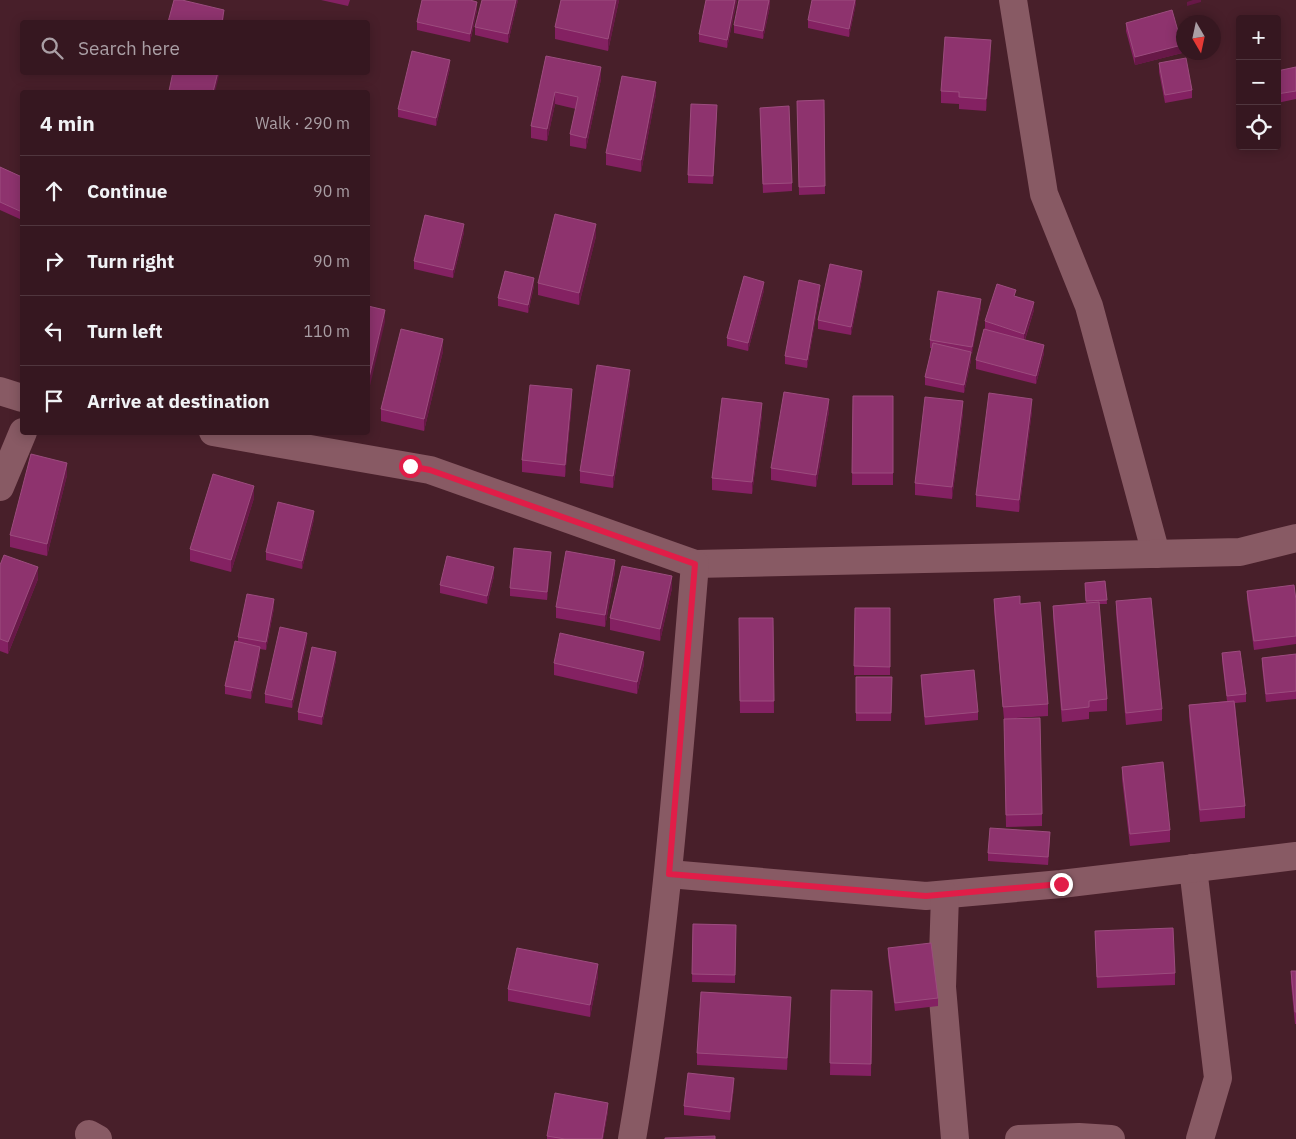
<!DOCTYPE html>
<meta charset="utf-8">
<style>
:root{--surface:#361720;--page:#41242d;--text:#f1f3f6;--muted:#aa9fa5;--line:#50363e}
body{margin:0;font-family:"IBM Plex Sans",sans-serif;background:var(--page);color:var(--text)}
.controls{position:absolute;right:15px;top:15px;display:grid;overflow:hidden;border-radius:5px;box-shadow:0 2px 12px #0003}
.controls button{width:45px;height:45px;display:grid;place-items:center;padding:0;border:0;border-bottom:1px solid var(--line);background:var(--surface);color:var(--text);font:25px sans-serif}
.compass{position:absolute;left:1176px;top:15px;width:45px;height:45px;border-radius:50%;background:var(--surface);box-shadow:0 2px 12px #0003;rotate:171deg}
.stop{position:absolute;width:15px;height:15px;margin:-11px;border:4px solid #e11d48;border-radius:50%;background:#fff}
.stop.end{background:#e11d48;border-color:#fff;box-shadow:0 1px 5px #0008}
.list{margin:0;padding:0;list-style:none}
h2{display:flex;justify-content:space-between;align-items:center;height:65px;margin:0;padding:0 20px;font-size:21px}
h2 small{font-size:16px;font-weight:400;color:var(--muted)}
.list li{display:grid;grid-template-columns:32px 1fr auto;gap:15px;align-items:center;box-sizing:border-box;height:70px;padding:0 20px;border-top:1px solid var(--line)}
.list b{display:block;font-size:19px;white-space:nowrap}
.list em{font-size:16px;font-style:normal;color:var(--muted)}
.icon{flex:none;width:28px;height:28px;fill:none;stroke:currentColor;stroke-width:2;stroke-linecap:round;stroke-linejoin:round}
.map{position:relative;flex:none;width:1296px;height:1139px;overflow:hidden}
.search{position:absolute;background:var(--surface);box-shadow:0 2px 12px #0003;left:20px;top:20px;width:350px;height:55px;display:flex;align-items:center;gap:12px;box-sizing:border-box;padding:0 18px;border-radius:5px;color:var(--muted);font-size:19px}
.panel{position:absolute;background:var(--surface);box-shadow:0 2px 12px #0003;left:20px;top:90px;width:350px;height:345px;border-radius:5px}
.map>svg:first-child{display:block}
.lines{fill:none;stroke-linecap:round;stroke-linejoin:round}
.street{stroke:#885a64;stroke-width:28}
.wall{fill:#842162}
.shaded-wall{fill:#671847}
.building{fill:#8e336e;stroke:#9c4c7e}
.route{stroke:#e11d48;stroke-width:6}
</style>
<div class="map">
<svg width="1296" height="1139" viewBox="0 0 1296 1139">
<rect width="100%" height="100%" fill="#481f2a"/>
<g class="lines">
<g class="street">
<path d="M1013,0L1044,194L1089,306L1156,554"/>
<path d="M0,391L22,398"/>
<path d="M213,432L430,470L695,564L1240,552L1296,538"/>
<path d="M0,487L23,432"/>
<path d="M1193,868L1218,1078L1200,1139"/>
<path d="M669,874L926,896L1061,884L1296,856"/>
<path d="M945,895L942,987L955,1139"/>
<path d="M89,1134L98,1139"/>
<path d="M632,1139C665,949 679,756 695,564"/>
<path d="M1019,1139L1079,1137L1111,1139"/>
</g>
</g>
<g class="wall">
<path d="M321,0H350L348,6Z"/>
<path d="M518,0L508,43L475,35V27Z"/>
<path d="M561,0H619L608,51L555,39V27Z"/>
<path d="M737,0L727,48L699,42V34Z"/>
<path d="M770,0V6L763,39L734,33V25Z"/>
<path d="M856,0V3L849,37L808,28V20Z"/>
<path d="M477,10L470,42L417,30V22Z"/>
<path d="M1126,23L1182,53L1135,65L1126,31Z"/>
<path d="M991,52L986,111L959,109V104L941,103V91Z"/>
<path d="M546,56L601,79L586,149L570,146V134L576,109L555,104L547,141L531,138V126Z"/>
<path d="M1159,63L1192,90V98L1165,103L1159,72Z"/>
<path d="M1296,67V99L1277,103V71Z"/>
<path d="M450,68L436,126L398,117V109Z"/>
<path d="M656,94L641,172L606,165V153Z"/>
<path d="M824,100L825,194L799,195L797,101Z"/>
<path d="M717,113L713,184L688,183V175Z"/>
<path d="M760,116L792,183V191L763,193Z"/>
<path d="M0,167L22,177V220L0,210Z"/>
<path d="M464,232L453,278L414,269V261Z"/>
<path d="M596,236L579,305L538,295V283Z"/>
<path d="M862,279L851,335L818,329V320Z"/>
<path d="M534,286L528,313L498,306V298Z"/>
<path d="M764,290L748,351L727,346V338Z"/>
<path d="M820,293L807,368L785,364V356Z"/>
<path d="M1016,296L1034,310L1025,340L1044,353L1036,384L976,369V360L985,329V321Z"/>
<path d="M981,307L971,355V360L964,393L925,385V377L932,348H930V340Z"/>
<path d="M443,351L424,431L381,421V409Z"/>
<path d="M630,382L613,488L580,483V471Z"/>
<path d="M853,396H893V485H852Z"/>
<path d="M572,401L565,477L522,472V460Z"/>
<path d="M829,411L816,487L771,480V468Z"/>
<path d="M1032,411L1019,512L976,507V495Z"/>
<path d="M963,413L952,499L915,495V483Z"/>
<path d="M762,415L752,494L712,490V478Z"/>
<path d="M67,475L47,556L10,547V535Z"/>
<path d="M254,498L231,572L190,561V549Z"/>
<path d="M314,519L302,569L266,560V552Z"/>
<path d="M551,560L547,600L510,596V588Z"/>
<path d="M0,565L38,579L8,654L0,651Z"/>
<path d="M615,572L605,627L556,618V607Z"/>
<path d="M494,576L487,604L440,593V585Z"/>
<path d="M1105,581L1107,604H1099L1107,699V711L1089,712V719L1062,722L1053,618V606L1086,603L1085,583Z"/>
<path d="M672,588L660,641L610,630V618Z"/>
<path d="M1247,591L1296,600V644L1254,650L1247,599Z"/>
<path d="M994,599L1020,604L1048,704V716L1016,718L1042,814V826L1006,827L1004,719L994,611Z"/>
<path d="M1116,601L1162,709V721L1126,725L1116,613Z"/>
<path d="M274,608L266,650L260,649V655L251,699L225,694V686L238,642V637Z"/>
<path d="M855,608H890V675H854Z"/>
<path d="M739,618H773L774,713H740Z"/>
<path d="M307,641L292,708L265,703V694Z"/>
<path d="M1222,653L1246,694V702L1235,703L1245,806V818L1200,822L1189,717V705L1227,701L1222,661Z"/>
<path d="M1296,654V699L1266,702L1262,666V658Z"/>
<path d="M336,660L322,725L298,720V712Z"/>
<path d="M554,663L644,664L637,694L554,675Z"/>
<path d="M921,675L978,712V720L925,725L921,683Z"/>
<path d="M856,677H892L891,721H856Z"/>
<path d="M1122,767L1170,830V842L1130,846L1122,779Z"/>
<path d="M1050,840L1048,865L988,861V853Z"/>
<path d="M693,924L736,925L735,983L692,982Z"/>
<path d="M1095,931L1175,973V985L1097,988Z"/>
<path d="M888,948L938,998V1006L895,1011L888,956Z"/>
<path d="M1291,971H1296V1024H1295L1291,983Z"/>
<path d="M598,976L590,1017L508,1001V989Z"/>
<path d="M831,990L872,991L871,1076L830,1075Z"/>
<path d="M791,1009L787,1070L697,1065V1053Z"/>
<path d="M734,1086L730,1120L684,1115V1106Z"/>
<path d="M608,1111L603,1139H547V1136Z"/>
</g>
<g class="shaded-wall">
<path d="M516,0H518L508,43V34Z"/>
<path d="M616,0H619L608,51V39Z"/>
<path d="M735,0H737L727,48V40Z"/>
<path d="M769,0L770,6L763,39V31Z"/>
<path d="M855,0H856V3L849,37V29Z"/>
<path d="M1193,0H1201V2L1187,6V2Z"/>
<path d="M477,2V10L470,42V34Z"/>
<path d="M224,10V18L223,22H222Z"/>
<path d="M991,40V52L986,111V99Z"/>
<path d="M1182,45V53L1135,65V57Z"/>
<path d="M450,60V68L436,126V118Z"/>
<path d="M601,67V79L586,149V138Z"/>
<path d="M218,72H220L215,92H213Z"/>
<path d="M656,82V94L641,172V160Z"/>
<path d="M555,92V104L547,141V129Z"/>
<path d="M464,224V232L453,278V270Z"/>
<path d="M596,224V236L579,305V293Z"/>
<path d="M862,271V279L851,335V327Z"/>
<path d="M534,278V286L528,313V305Z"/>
<path d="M764,282V290L748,351V343Z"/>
<path d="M820,285V293L807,368V360Z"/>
<path d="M981,299V307L972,355V347Z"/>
<path d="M1034,302V310L1024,342V334Z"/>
<path d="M385,310V322L368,394V382Z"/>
<path d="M443,339V351L424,431V419Z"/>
<path d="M1044,345V353L1036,384V376Z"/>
<path d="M971,352V360L964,393V385Z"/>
<path d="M630,370V382L613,488V476Z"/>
<path d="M572,389V401L565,477V465Z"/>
<path d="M829,399V411L816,487V475Z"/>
<path d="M1032,399V411L1019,512V500Z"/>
<path d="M963,401V413L952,499V487Z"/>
<path d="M762,403V415L752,494V482Z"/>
<path d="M67,463V475L47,556V544Z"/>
<path d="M254,486V498L231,572V560Z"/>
<path d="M314,511V519L302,569V561Z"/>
<path d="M551,552V560L547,600V592Z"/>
<path d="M615,560V572L605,627V615Z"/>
<path d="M38,567V579L8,654V642Z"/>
<path d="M494,567V576L487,604V596Z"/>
<path d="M672,576V588L660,641V629Z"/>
<path d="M274,599V608L266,650V642Z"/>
<path d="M307,633V641L292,708V700Z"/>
<path d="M260,647V655L251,699V691Z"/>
<path d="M336,652V660L322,725V717Z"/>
<path d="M644,652V664L637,694V682Z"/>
<path d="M598,964V976L590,1017V1005Z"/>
<path d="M791,997V1009L787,1070V1058Z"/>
<path d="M734,1078V1086L730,1120V1112Z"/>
<path d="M608,1103V1111L603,1139H602Z"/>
</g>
<g class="building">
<path d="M174,0H182L224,10L222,22H168Z"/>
<path d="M422,0H470L477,2L470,34L417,22Z"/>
<path d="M482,0H516L508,34L475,27Z"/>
<path d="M561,0H616L608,39L555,27Z"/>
<path d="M706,0H735L727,40L699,34Z"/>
<path d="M739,0H769L763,31L734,25Z"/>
<path d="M812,0H855L849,29L808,20Z"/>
<path d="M1172,10L1182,45L1135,57L1126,23Z"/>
<path d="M945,37L991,40L986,99L959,97V92L941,91Z"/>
<path d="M412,51L450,60L436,118L398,109Z"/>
<path d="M546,56L601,67L586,138L570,134L578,97L555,92L547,129L531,126Z"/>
<path d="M1186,58L1192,90L1165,95L1159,63Z"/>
<path d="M1296,67V91L1277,94V71Z"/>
<path d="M173,72H218L213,92H175L169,91Z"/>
<path d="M622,76L656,82L641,160L606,153Z"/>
<path d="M824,100L825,186L799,187L797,101Z"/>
<path d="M691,104L717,105L713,176L688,175Z"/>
<path d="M789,106L792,183L763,184L760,108Z"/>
<path d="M0,167L22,177V212L0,202Z"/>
<path d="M555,214L596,224L579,293L538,283Z"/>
<path d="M425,215L464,224L453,270L414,261Z"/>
<path d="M830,264L862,271L851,327L818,320Z"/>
<path d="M505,271L534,278L528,305L498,298Z"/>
<path d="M744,276L764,282L748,343L727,338Z"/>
<path d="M799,280L820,285L807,360L785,356Z"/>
<path d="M997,284L1016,290L1014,296L1034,302L1024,334L985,321Z"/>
<path d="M938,291L981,299L972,347L930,340Z"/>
<path d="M368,306L385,310L368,382Z"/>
<path d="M401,329L443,339L424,419L381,409Z"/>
<path d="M984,329L1044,345L1036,376L976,360Z"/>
<path d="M933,343L971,352L964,385L925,377Z"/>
<path d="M597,365L630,370L613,476L580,471Z"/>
<path d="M530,385L572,389L565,465L522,460Z"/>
<path d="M784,392L829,399L816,475L771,468Z"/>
<path d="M989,393L1032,399L1019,500L976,495Z"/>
<path d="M853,396H893V473H852Z"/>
<path d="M925,397L963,401L952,487L915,483Z"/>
<path d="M722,398L762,403L752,482L712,478Z"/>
<path d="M31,454L67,463L47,544L10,535Z"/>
<path d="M213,474L254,486L231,560L190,549Z"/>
<path d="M278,502L314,511L302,561L266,552Z"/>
<path d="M514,548L551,552L547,592L510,588Z"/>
<path d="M566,551L615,560L605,615L556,607Z"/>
<path d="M4,555L38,567L8,642L0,639V565Z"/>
<path d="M447,556L494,567L487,596L440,585Z"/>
<path d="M622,566L672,576L660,629L610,618Z"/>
<path d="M1105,581L1107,600L1086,601L1085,583Z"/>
<path d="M1294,585L1296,600V636L1254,641L1247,591Z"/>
<path d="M247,594L274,599L266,642L238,637Z"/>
<path d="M1020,596V604L1040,602L1048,704L1003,707L994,599Z"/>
<path d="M1151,598L1162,709L1126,713L1116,601Z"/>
<path d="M1099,602L1107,699L1089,701V707L1062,710L1053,606Z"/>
<path d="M855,608H890V667L854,666Z"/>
<path d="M739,618H773L774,701H740Z"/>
<path d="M280,627L307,633L292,700L265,694Z"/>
<path d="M560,633L644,652L637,682L554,663Z"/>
<path d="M235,641L260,647L251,691L225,686Z"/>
<path d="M312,647L336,652L322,717L298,712Z"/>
<path d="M1240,651L1246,694L1227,696L1222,653Z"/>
<path d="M1296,654V691L1266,694L1262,658Z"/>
<path d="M974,670L978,712L925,717L921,675Z"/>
<path d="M856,677H892L891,713H856Z"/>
<path d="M1234,701L1245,806L1200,810L1189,705Z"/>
<path d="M1040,718L1042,814L1006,815L1004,719Z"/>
<path d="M1163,762L1170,830L1130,834L1122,767Z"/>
<path d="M990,828L1050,832L1048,857L988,853Z"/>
<path d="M693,924L736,925L735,975L692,974Z"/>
<path d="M1173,928L1175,973L1097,977L1095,931Z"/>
<path d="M931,943L938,998L895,1003L888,948Z"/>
<path d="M517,948L598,964L590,1005L508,989Z"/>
<path d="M1291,971H1296V1012H1295Z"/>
<path d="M831,990L872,991L871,1064L830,1063Z"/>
<path d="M701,992L791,997L787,1058L697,1053Z"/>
<path d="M688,1073L734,1078L730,1112L684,1106Z"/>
<path d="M555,1093L608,1103L602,1139H565L547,1136Z"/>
<path d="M715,1136V1139H665V1138Z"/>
</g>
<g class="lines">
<path class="route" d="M410,466L430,470L695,564L669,874L926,896L1061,884"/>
</g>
</svg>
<div class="controls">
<button>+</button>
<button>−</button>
<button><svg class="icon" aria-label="locate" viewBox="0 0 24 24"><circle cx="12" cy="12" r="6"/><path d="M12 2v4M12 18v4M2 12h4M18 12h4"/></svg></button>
</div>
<svg class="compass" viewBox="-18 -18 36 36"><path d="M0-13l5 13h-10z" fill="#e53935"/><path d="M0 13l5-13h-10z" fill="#aa9fa5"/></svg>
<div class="stop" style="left:410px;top:466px"></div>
<div class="stop end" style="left:1061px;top:884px"></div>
<div class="search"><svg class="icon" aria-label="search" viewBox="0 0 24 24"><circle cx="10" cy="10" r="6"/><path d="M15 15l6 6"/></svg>Search here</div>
<section class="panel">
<h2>4 min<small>Walk · 290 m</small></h2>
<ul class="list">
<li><svg class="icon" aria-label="ahead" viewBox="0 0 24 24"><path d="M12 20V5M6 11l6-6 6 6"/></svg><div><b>Continue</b></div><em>90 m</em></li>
<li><svg class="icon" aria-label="right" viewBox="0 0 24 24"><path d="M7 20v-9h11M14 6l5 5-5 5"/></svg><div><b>Turn right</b></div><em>90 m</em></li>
<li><svg class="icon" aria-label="left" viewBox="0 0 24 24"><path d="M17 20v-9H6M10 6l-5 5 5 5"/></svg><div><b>Turn left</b></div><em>110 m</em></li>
<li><svg class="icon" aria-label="arrive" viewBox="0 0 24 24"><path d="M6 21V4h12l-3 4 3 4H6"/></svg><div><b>Arrive at destination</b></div></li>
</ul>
</section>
</div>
